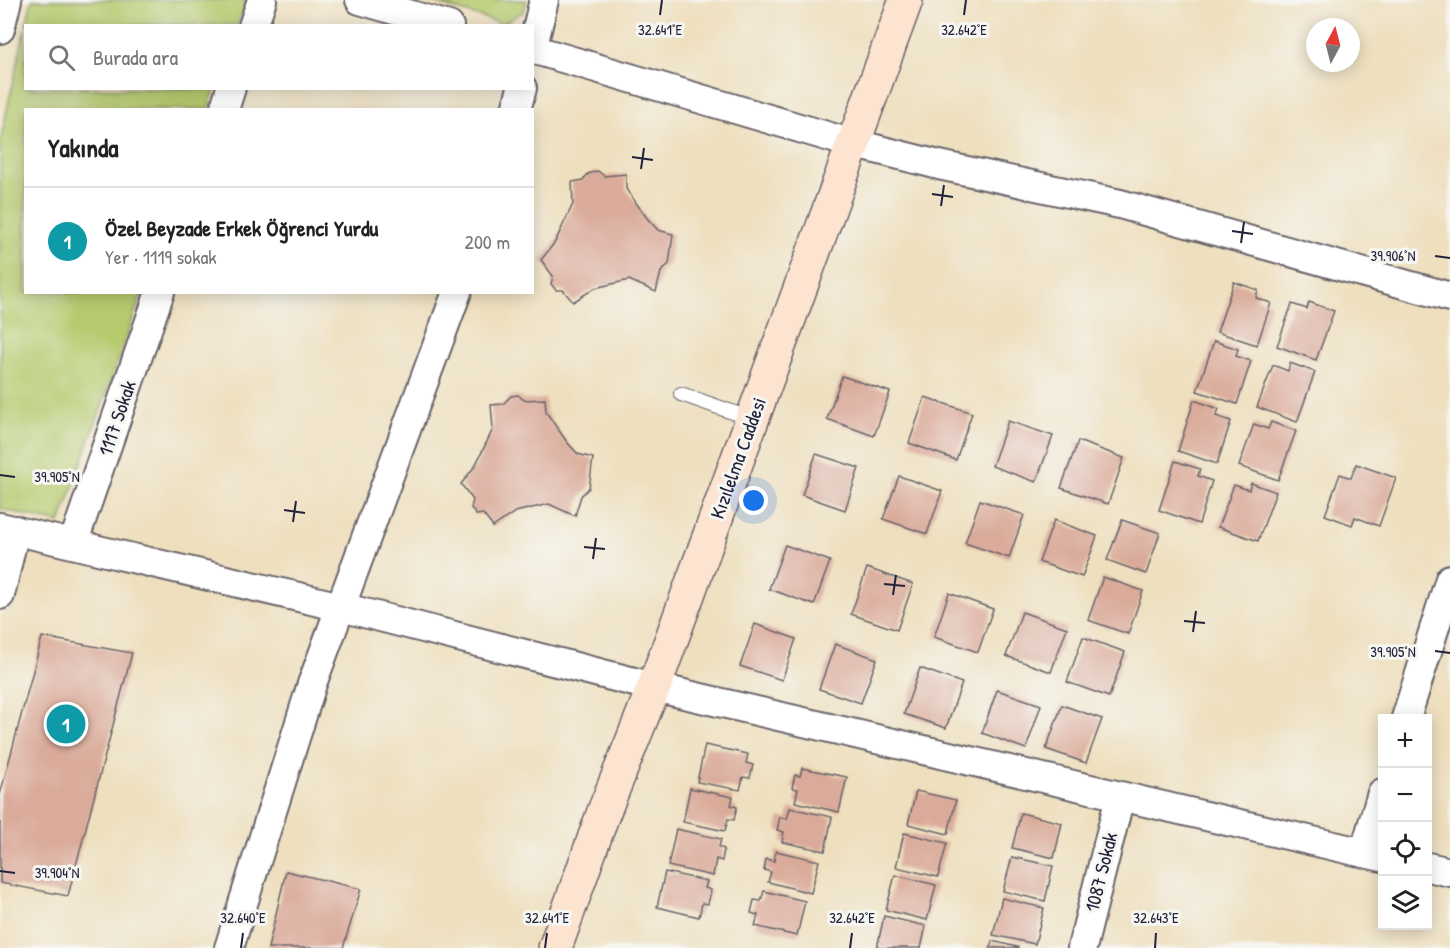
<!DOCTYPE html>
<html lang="tr">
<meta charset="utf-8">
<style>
:root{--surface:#fff;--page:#f6f6f6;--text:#222;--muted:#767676;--line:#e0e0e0;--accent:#ea580c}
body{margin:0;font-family:"Patrick Hand",sans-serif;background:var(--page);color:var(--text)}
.controls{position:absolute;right:18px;bottom:18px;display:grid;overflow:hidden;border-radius:0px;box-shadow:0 3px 15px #0003}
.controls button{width:54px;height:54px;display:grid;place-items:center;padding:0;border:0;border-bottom:2px solid var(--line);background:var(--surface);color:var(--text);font:30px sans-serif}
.compass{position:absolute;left:1306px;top:18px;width:54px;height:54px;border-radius:50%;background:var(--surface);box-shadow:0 3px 15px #0003;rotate:7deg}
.you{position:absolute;left:754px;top:501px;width:21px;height:21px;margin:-15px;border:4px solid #fff;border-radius:50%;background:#1a73e8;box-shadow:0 0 0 9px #1a73e833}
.badge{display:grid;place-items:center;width:39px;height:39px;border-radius:50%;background:var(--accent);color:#fff;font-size:20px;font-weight:700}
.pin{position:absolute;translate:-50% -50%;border:3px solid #fff;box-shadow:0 2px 6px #0006}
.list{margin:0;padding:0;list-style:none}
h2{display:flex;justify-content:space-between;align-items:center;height:78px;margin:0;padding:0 24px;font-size:26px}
h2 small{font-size:20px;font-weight:400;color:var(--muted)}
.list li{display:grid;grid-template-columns:39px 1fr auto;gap:18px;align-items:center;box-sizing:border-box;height:108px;padding:0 24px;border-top:2px solid var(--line)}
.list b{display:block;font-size:22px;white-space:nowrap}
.list p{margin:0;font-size:20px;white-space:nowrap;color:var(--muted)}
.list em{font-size:20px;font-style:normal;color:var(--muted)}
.icon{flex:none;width:33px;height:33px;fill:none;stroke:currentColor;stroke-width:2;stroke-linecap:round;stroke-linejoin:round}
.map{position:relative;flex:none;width:1450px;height:948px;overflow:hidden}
.search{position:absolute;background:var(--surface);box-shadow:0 3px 15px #0003;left:24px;top:24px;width:510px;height:66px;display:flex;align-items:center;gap:15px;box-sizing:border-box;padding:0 21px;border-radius:0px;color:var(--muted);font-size:22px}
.panel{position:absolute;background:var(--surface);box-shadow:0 3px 15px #0003;left:24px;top:108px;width:510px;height:186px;border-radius:0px}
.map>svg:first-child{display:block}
.green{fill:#b6ca6e;stroke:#6c7654;stroke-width:1.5}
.building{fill:#daaa9a}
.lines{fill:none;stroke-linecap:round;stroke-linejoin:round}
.lane-casing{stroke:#696469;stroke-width:16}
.street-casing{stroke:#696469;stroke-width:32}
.secondary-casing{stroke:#696469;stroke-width:36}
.lane{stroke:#fff;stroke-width:14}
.street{stroke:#fff;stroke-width:28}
.secondary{stroke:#fde4d1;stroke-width:33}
.ticks{fill:none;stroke:#22223b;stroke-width:2}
.labels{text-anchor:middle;stroke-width:6;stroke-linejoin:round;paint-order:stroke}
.street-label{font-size:20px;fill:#22223b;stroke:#f6f6f2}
.ticks-label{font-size:15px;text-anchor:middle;fill:#22223b;stroke:#f6f6f2;stroke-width:6;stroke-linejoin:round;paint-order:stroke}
</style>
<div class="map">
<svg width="1450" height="948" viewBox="0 0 1450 948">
<rect width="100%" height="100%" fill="#f6f6f2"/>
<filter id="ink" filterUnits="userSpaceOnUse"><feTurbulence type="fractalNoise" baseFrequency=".0167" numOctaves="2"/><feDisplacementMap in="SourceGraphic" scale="12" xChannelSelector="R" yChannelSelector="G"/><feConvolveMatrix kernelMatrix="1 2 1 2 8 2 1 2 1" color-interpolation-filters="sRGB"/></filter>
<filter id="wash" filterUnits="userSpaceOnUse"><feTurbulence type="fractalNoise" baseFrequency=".008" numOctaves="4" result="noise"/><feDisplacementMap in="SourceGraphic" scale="24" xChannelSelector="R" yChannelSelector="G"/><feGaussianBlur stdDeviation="1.35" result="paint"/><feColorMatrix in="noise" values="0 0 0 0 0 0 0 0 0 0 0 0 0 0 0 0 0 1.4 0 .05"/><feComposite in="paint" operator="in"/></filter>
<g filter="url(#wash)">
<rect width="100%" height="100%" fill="#eedfbe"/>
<g class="green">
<path d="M32,0H247L237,25H26Z"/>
<path d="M426,0H527L524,11L503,24Z"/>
<path d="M25,28L26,88L215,89L208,109L26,110V292L142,293L60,523L0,509V142Z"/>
</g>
<g id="blocks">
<g class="building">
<path d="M598,171L604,176L626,174V189L647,218L658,230L673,234L669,264L661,272L656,292L629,280L595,288L573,302L563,290H556L551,284L553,276L541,260L555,242L573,204L572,182L583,180L588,174Z"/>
<path d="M1234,282L1258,290L1256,298L1271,303L1257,345L1217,332Z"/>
<path d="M1309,302L1334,311L1316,360L1277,346L1292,304L1307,309Z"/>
<path d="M1214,341L1238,349L1236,356L1251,361L1237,404L1197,391Z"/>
<path d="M1290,363L1315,372L1297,422L1257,407L1273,365L1288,371Z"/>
<path d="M842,376L890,392L874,436L827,419Z"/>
<path d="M518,395L524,400L545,399L546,412L567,442L578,454L593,458L589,488L581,496L575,516L549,504L515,512L493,527L483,514L476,515L471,508L473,500L461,484L475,466L493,429L491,405L503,404L511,396Z"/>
<path d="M925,397L972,413L956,460L909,443Z"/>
<path d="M1194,400L1219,409L1216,416L1231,421L1217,464L1178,451Z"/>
<path d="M1008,421L1053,436L1036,482L992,466Z"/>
<path d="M1271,422L1296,431L1278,480L1239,466L1254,424L1268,429Z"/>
<path d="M1078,441L1124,458L1108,504L1061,488Z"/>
<path d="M816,454L859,468L845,510L802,495Z"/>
<path d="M1175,461L1200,469L1198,476L1212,481L1199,524L1159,510Z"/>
<path d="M1356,464L1396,478L1379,526L1355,517L1352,525L1325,515L1340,474L1351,478Z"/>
<path d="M899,476L942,491L927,534L883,519Z"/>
<path d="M1251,483L1276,492L1258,541L1218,527L1234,485L1249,490Z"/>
<path d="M980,500L1024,515L1009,558L965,543Z"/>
<path d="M1054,520L1097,536L1082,577L1039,562Z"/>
<path d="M1122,520L1160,533L1146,574L1107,560Z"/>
<path d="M785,545L830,561L814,605L769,589Z"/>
<path d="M867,568L913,584L897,630L851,614Z"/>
<path d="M1103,577L1143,591L1128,634L1088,620Z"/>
<path d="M949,593L993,609L978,652L934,637Z"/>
<path d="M1022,612L1067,628L1051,672L1006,656Z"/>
<path d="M755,624L796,639L782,680L740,666Z"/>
<path d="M42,637L132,653L68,896L0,883V795Z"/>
<path d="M1083,637L1125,652L1109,697L1067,682Z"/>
<path d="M835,644L877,659L861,703L819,689Z"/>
<path d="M920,668L962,683L946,728L904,714Z"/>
<path d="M997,690L1041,705L1026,749L982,733Z"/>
<path d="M1062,705L1102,719L1086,763L1046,749Z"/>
<path d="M705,745L748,754L746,763L753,765L750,778L743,777L740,790L697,782Z"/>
<path d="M802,768L847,777L839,812L795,802L798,789L792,788L795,775L800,776Z"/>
<path d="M690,788L733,797L731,805L737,807L734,820L728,819L725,831L683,822Z"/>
<path d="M916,791L956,800L948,834L908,824Z"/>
<path d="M790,808L832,817L825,851L782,842L784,832L777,830L780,817L787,819Z"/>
<path d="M1021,813L1062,823L1054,858L1012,848Z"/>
<path d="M676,829L721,839L719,847L724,849L722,861L716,859L713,876L668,866Z"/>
<path d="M904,833L947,843L938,877L896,867Z"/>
<path d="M776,851L819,861L811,893L768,882L771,872L764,870L766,859L774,861Z"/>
<path d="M1012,857L1053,866L1045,901L1003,891Z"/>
<path d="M286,871L361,889L343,948H268Z"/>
<path d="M665,872L707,881L705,888L711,890L708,904L702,903L699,917L657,907Z"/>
<path d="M895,875L936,885L927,920L886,910Z"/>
<path d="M764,891L805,901L797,936L755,926L758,915L751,913L754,900L761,901Z"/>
<path d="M1002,898L1044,908L1035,944L993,935Z"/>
<path d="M884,916L926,926L921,948H877Z"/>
<path d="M992,941L1018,947V948H990Z"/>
</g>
</g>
</g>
<g filter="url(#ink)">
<use href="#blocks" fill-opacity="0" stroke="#696469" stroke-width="1.5"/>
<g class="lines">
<g class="lane-casing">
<path id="lane" d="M681,394L752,419"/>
</g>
<g class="street-casing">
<g id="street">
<path d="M360,0L449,26"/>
<path d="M253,26L262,0"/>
<path d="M0,29L7,0"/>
<path d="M532,49L840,140L939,165L1120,204L1450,297"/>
<path d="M532,50L544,0"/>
<path d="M224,110L231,88"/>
<path d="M516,110L522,88"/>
<path d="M0,527L341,607L654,687L1364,853"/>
<path d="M73,544L160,292"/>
<path d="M0,595L15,530"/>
<path d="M1406,718L1450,579"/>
<path d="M1382,857L1364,853L1382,793"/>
<path d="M1428,867L1450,872"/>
<path d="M229,948L312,684L457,292"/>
<path d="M1082,948L1120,797"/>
</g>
</g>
<g class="secondary-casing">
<path id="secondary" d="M555,948L603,814L654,687L906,0"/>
</g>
<use href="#lane" class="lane"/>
<use href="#street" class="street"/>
<use href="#secondary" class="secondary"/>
</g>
</g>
<path class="ticks" d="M660,15L662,0M964,15L966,0M632,157L653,160M641,169L644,148M932,194L953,197M941,206L944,185M1232,231L1253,234M1241,243L1244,222M1435,256L1450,258M0,475L15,477M284,510L305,513M293,522L296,501M584,547L605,549M593,559L596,538M884,584L905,586M893,595L896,575M1184,621L1205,623M1193,632L1196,611M1435,651L1450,653M0,871L15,873M241,948L243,933M545,948L547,933M850,948L852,933M1155,948L1156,933"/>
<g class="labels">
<g class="street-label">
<text transform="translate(117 418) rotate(-71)" y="7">1117 Sokak</text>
<text transform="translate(738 458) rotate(-70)" y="7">Kızılelma Caddesi</text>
<text transform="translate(1101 872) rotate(-76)" y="7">1087 Sokak</text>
</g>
</g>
<g class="ticks-label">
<text x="660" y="35">32.641°E</text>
<text x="964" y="35">32.642°E</text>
<text x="1393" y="261">39.906°N</text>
<text x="57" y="482">39.905°N</text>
<text x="1393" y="657">39.905°N</text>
<text x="57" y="878">39.904°N</text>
<text x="243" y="923">32.640°E</text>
<text x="547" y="923">32.641°E</text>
<text x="852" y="923">32.642°E</text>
<text x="1156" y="923">32.643°E</text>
</g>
</svg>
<div class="controls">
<button>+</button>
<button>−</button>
<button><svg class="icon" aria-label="locate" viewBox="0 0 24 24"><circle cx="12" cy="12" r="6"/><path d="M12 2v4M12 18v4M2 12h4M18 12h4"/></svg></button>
<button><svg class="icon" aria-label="layers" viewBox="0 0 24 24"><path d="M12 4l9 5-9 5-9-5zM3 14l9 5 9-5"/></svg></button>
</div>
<svg class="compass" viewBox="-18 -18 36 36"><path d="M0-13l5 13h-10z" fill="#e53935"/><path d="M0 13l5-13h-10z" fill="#767676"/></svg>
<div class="you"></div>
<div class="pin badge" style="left:66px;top:724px;background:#0f9aa8">1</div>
<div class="search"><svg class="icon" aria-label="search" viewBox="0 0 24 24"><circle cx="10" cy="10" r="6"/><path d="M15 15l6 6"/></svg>Burada ara</div>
<section class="panel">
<h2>Yakında<small></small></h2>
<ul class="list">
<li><span class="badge" style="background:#0f9aa8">1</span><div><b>Özel Beyzade Erkek Öğrenci Yurdu</b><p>Yer · 1119 sokak</p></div><em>200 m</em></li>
</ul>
</section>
</div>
